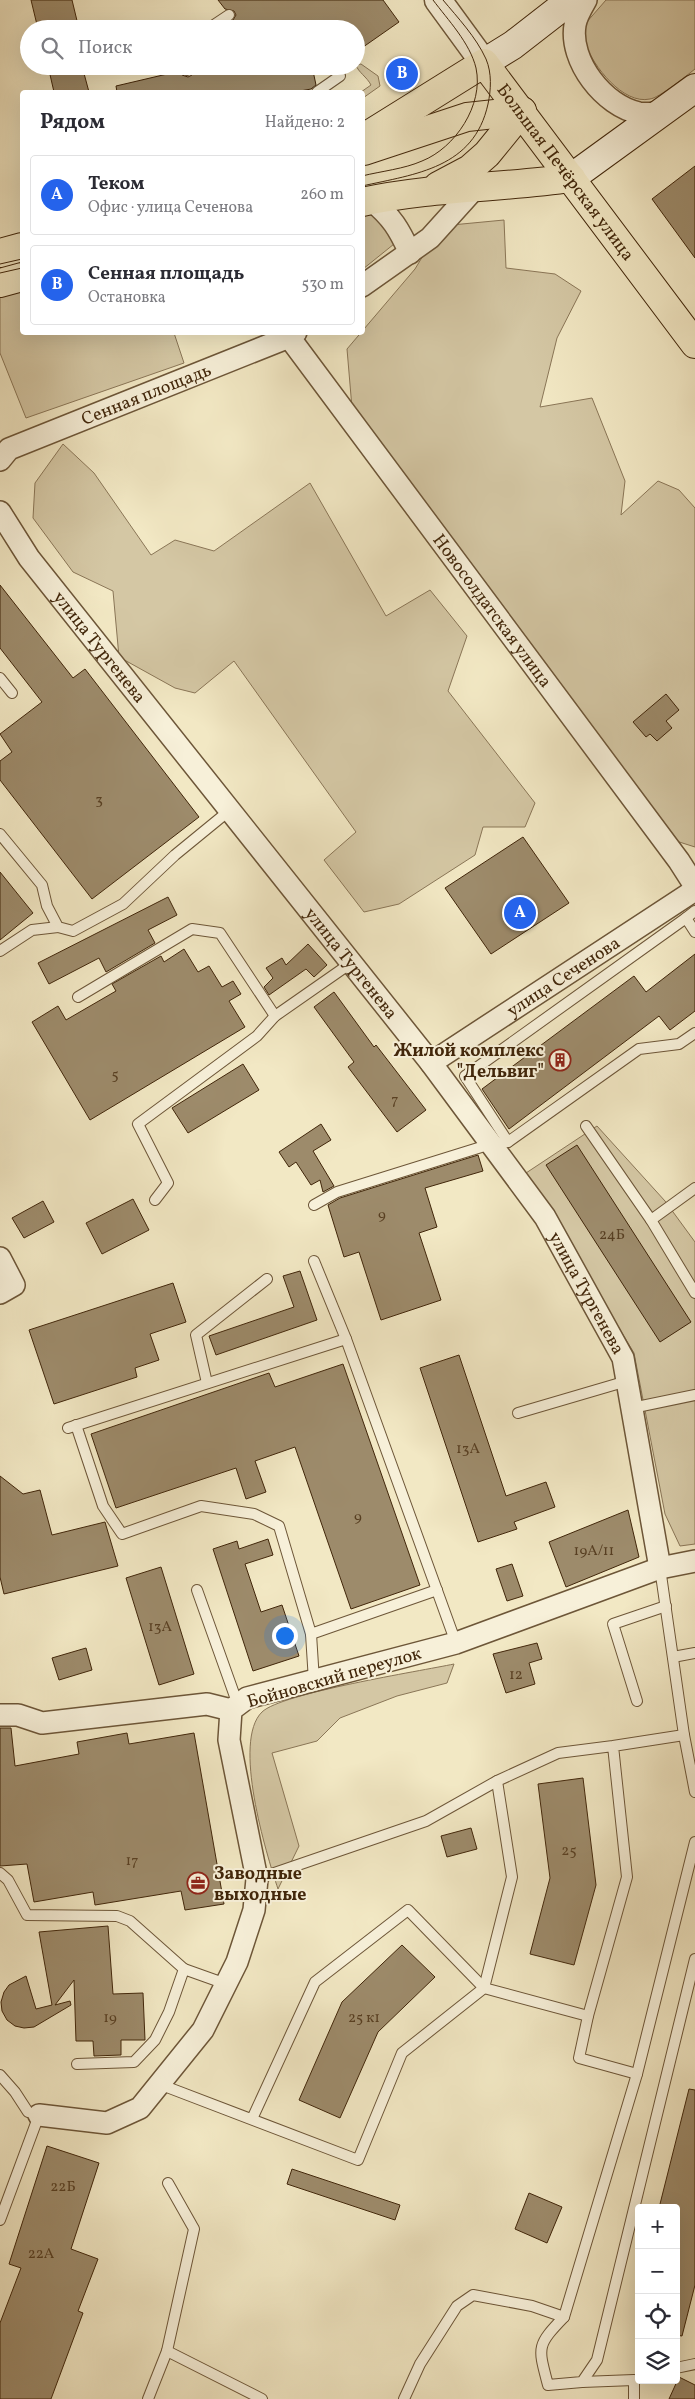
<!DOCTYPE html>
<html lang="ru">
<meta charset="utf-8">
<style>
:root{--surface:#fff;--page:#f2f2f3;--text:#2b2b33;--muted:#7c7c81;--line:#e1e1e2;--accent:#2563eb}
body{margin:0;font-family:Vollkorn,serif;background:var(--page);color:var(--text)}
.controls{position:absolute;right:15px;bottom:15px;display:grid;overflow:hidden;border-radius:5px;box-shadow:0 5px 20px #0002}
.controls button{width:45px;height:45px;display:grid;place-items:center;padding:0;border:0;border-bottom:1px solid var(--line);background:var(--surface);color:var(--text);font:25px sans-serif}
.you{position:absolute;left:284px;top:1635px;width:18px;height:18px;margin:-12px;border:4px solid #fff;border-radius:50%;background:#1a73e8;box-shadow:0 0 0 8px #1a73e833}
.badge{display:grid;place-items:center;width:32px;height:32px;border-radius:50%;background:var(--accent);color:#fff;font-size:16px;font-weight:700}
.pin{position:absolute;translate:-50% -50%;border:2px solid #fff;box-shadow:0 1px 5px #0006}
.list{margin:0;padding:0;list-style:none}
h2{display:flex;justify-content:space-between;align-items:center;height:65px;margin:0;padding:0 20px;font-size:21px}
h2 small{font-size:16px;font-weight:400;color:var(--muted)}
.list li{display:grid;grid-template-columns:32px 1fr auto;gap:15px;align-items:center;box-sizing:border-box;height:80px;margin:0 10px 10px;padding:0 10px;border:1px solid var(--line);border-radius:5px}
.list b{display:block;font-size:19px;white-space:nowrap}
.list p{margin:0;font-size:16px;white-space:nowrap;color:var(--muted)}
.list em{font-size:16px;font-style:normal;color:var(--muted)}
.icon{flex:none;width:28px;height:28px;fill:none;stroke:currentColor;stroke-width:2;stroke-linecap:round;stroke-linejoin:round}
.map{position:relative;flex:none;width:695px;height:2399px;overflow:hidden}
.search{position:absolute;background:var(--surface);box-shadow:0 5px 20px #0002;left:20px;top:20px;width:345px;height:55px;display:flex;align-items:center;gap:12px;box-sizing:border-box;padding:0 18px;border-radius:28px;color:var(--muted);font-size:19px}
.panel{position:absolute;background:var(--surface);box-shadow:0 5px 20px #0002;left:20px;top:90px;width:345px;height:245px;border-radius:5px}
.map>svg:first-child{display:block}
.green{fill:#d4c7a4;stroke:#8a7657}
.building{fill:#9d8b6b;stroke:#41260a}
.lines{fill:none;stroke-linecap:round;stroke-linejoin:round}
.service-casing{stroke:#6d5638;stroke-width:12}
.minor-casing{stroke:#6d5638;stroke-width:24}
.tertiary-casing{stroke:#6d5638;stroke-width:29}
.secondary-casing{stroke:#41260a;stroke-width:30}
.primary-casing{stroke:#41260a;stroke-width:30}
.service{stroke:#f7f0d9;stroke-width:10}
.minor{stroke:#f7f0d9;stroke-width:21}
.tertiary{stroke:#f7f0d9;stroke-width:26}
.secondary{stroke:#f7f0d9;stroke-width:28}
.primary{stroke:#f2e8c4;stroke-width:28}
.tram{stroke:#41260a;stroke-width:1}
.labels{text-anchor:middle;stroke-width:4;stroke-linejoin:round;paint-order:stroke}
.number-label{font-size:15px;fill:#583f22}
.street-label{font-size:18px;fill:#41260a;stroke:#f7f0d9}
.poi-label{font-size:18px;font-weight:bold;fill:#41260a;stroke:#f7f0d9;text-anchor:end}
</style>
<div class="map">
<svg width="695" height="2399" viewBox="0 0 695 2399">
<rect width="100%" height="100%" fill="#f2e8c4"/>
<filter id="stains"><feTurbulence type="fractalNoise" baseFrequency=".004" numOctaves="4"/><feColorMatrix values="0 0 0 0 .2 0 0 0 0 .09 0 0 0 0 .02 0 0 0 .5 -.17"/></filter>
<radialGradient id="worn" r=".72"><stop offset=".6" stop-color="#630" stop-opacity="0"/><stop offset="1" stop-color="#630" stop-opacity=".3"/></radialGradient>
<g class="green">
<path d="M606,0H695V69C686,76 659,98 650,99C623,105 593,66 585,43C584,37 585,30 585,24Z"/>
<path d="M361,64L378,76L380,86L363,98L362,92H361L371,85C367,77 358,72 356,65Z"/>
<path d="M389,209L399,240L363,269V214Z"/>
<path d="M504,220L506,268L555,274L581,291L557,338L540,407L592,398L625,481L621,515L658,481L679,490L695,508V847L673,840L352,408L347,349L415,269L441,226Z"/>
<path d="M22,291V332L174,333L184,363L26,418L0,353V297Z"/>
<path d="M63,444L94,473L151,555L175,540L214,551L310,483L386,616L430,590L467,636L448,691L535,803L525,827H483L475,855L399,904L364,912L324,860L356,832L234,661L195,693L175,688L119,657L113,591L73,572L33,518L35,483Z"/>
<path d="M597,1126L665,1201L695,1242V1544L680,1546L665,1514L634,1353L526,1173Z"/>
<path d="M454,1664L447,1683L397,1696L340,1718L317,1741L272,1753L299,1846L278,1889C266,1853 232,1741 262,1712C281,1693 421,1671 454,1664Z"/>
</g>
<g class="building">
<path d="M31,0H72L79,29H38Z"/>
<path d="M218,0H383L399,22L356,52V29H240L233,20L236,15L234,11L225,9Z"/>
<path d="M48,66H82L89,92H54Z"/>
<path d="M202,66H312L316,85L311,89L295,92H117L116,86L180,71L182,75L188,77L192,75L194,68Z"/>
<path d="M695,166V258L652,199Z"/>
<path d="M0,585L73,678L85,669L199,817L92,899L0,780V761L12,752L0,734L42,702L0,648Z"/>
<path d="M666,694L679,710L666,721L672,728L657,741L650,734L646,737L633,722Z"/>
<path d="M523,837L569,903L491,954L445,888Z"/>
<path d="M0,872L33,913L0,940Z"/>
<path d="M168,897L177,915L148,930L155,943L106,972L99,958L49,984L38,963Z"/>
<path d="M308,944L327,965L314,977L306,969L269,995L264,987L273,978L266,968L282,958L286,965Z"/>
<path d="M184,949L198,972L209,966L222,987L233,981L241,994L229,1001L245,1027L90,1120L32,1022L58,1006L66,1020L116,991L112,984L161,956L164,962Z"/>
<path d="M695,954V1011L670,1030L659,1016L509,1129L482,1089L634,976L646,992Z"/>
<path d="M334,992L374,1047L376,1045L426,1110L397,1132L348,1067L354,1062L314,1007Z"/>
<path d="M243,1064L259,1090L188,1133L172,1108Z"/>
<path d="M321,1124L331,1140L313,1151L334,1186L323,1192L320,1180L311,1185L296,1162L289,1167L279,1152Z"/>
<path d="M577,1145L691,1322L660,1342L546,1165Z"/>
<path d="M478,1155L483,1171L425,1188L437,1227L419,1233L441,1300L381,1320L359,1252L344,1257L328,1205L340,1198Z"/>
<path d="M133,1199L149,1230L102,1254L86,1223Z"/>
<path d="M43,1201L54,1222L24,1238L12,1218Z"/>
<path d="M300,1271L317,1320L216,1355L209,1336L294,1307L283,1276Z"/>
<path d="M173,1283L186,1322L150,1334L159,1360L135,1368L137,1377L54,1404L29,1330Z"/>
<path d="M459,1355L506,1496L546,1482L555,1507L514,1522L517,1529L478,1542L420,1368Z"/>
<path d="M343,1364L420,1585L351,1609L295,1447L255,1461L266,1492L246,1499L236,1468L116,1508L91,1434L269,1373L275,1387Z"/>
<path d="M0,1476L23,1494L40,1490L52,1535L105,1522L118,1566L4,1594L0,1577Z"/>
<path d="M628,1510L639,1557L566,1587L549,1542Z"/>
<path d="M268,1539L273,1555L245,1564L261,1612L282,1605L299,1656L253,1671L213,1549L237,1541L239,1549Z"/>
<path d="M512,1564L523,1596L507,1601L496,1569Z"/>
<path d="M161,1567L194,1674L159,1685L126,1578Z"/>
<path d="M537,1643L542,1659L529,1663L535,1684L506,1693L493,1654Z"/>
<path d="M86,1648L92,1670L59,1680L52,1658Z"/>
<path d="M0,1728H11L15,1766L79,1754L77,1742L127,1733L129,1744L194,1733L224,1904L185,1910L181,1891L95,1905L93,1892L34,1902L27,1864L0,1866Z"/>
<path d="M583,1778L596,1885L574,1965L530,1954L550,1878L538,1784Z"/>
<path d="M471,1828L477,1849L447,1857L441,1836Z"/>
<path d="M108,1926L113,1994L143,1993L145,2040H121V2055L94,2056L93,2041H76L74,1980L55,2005L70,2001L71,2005L34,2027L24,2028L15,2026L7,2020L2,2011L1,2002L4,1992L9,1985L26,1976L36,2009L52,2005L39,1932Z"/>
<path d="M402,1945L435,1977L378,2032L340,2118L299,2100L342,2002Z"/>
<path d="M689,2089L695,2090V2285L682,2336L676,2335V2208H659Z"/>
<path d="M47,2146L99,2163L71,2249L98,2259L78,2311L83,2313L51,2399H0V2323L21,2268L9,2264Z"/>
<path d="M292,2169L400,2205L395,2220L287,2184Z"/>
<path d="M529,2193L562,2207L547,2243L515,2229Z"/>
<path d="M679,2377L695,2385V2399H669Z"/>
</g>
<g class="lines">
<g class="service-casing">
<g id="service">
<path d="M208,29L229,15"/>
<path d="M186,66L187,70"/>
<path d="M317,92L340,76"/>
<path d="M0,678L12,693"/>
<path d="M0,834L42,885L47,906L58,927L73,931L123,904L175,855L230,810"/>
<path d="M686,918L695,911"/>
<path d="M0,951L32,930L58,927"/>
<path d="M78,997L192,929L220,933L275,1016"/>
<path d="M586,1126L651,1220L695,1188"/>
<path d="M508,1142L465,1076L686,918L695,932"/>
<path d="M155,1200L168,1183L138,1124L257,1036L275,1016L351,963"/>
<path d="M314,1205L337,1192L491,1144L508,1142L639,1049L679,1044L695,1033"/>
<path d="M651,1220L695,1293"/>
<path d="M314,1261L346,1339"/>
<path d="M207,1383L196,1335L267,1279"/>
<path d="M632,1408L695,1395"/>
<path d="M518,1413L627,1381"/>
<path d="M76,1425L103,1506L122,1534L201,1506L254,1514L279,1526L311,1634L437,1590"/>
<path d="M68,1428L346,1339L456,1643"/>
<path d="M660,1568L684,1735L695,1792"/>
<path d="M197,1590L238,1705"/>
<path d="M311,1634L314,1681"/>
<path d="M673,1657L695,1653"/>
<path d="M637,1701L613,1624L666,1606"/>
<path d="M613,1746L558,1753L497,1781L512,1877L484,1988L588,2016L627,1877L613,1746L684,1735"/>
<path d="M695,1842L637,2074L564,2317C536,2346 538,2347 548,2385L582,2382L597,2360L695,1959"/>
<path d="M0,1873L8,1880L27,1915L117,1916L130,1921L184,1969"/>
<path d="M257,1879L426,1821L497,1781"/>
<path d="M588,2016L579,2058L637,2074"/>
<path d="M77,2064L134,2062L155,2040L169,2012L184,1969L226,1984"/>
<path d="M0,2075L15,2092L28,2112L39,2115L0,2220"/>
<path d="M159,2084L358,2160L402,2053L484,1988L408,1910L315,1982L252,2119"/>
<path d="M168,2183L194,2229L167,2351L262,2399"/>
<path d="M676,2368L695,2364"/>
<path d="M582,2382L634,2380V2399"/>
<path d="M148,2399L167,2351"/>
<path d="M404,2399L420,2364L457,2306L473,2295L532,2306L564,2317"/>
</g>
</g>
<g class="minor-casing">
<g id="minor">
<path d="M586,0C582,7 576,17 575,25C569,61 604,106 639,113C645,114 653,113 659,113"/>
<path d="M371,200C392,217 399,229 410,253"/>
<path d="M362,286L430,238L476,187"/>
<path id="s1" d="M289,337L679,861L695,886"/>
<path id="s2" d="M0,460L9,449L289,337L296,332"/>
<path id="s3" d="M0,512L29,558L431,1063L545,1217L623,1358L660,1568"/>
<path id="s4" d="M431,1063L695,890"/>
<path d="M0,1258L14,1285L0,1293"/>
<path d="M0,1715H18L42,1723L207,1704L231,1710"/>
<path d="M39,2115L107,2123L140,2108L203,2030L237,1962L254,1910L257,1879L229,1740L231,1710L247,1698L456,1643L660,1568L695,1561"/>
</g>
</g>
<g class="tertiary-casing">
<path id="tertiary" d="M438,0L484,63"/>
</g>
<g class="secondary-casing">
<g id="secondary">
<path d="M484,63L513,45L571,0"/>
<path d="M571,178L695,88"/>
</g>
</g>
<g class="primary-casing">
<g id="primary">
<path id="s5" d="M362,139L484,63L695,344"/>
<path d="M364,151L467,117L522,111"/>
<path d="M438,186L470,169L487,154L522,111"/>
<path d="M362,202C431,187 501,188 571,178"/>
<path d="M0,253L22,247"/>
<path d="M0,283L22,277"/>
</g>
</g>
<use href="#service" class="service"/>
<use href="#minor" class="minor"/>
<use href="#tertiary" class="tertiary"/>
<use href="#secondary" class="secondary"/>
<use href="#primary" class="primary"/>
<g class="tram">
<path d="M362,176C382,171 404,169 422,161C455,148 484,105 476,68C470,43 448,20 433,0"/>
<path d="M362,186C416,174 474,168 488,104C491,90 492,73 486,59C476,37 458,18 443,0"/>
<path d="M0,264L22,259"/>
<path d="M0,273L22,268"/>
</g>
</g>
<defs>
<g id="building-ring" transform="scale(1.125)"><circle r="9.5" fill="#f7f0d9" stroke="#8f2418" stroke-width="1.5"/><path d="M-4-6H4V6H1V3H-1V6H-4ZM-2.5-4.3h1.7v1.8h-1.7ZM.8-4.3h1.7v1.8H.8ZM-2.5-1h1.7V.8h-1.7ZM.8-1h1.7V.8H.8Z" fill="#8f2418"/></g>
<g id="office-ring" transform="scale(1.125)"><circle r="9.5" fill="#f7f0d9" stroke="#8f2418" stroke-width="1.5"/><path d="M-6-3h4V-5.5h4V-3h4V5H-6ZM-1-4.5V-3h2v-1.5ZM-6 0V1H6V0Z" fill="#8f2418"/></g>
</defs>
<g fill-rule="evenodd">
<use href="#building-ring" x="560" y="1060"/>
<use href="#office-ring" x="198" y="1883"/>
</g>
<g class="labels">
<g class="number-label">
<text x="99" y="804">3</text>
<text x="115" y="1079">5</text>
<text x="395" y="1104">7</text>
<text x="382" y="1219">9</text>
<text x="612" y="1239">24Б</text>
<text x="468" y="1453">13А</text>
<text x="358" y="1521">9</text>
<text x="594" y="1555">19А/11</text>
<text x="160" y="1631">13А</text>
<text x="516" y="1679">12</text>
<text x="569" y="1855">25</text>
<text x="132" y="1865">17</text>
<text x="110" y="2022">19</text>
<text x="364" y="2022">25 к1</text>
<text x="63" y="2191">22Б</text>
<text x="41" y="2258">22А</text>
</g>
<g class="street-label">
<text dy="6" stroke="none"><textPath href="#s5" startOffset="280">Большая Печёрская улица</textPath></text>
<text dy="6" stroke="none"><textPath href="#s2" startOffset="162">Сенная площадь</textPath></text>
<text dy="6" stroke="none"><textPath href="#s1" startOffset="341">Новосолдатская улица</textPath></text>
<text dy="6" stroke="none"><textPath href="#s3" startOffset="168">улица Тургенева</textPath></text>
<text dy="6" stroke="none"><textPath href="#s3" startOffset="572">улица Тургенева</textPath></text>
<text dy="6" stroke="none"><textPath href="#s4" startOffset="158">улица Сеченова</textPath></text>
<text dy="6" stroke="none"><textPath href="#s3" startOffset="978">улица Тургенева</textPath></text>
<text transform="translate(334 1677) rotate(-16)" y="6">Бойновский переулок</text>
</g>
<g class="poi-label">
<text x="544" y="1056">Жилой комплекс<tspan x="544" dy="21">"Дельвиг"</tspan></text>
<text x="214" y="1879" text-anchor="start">Заводные<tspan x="214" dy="21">выходные</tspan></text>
</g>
</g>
<rect width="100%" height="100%" filter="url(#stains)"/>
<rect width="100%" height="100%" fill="url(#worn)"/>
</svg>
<div class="controls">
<button>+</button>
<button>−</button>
<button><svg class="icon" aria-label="locate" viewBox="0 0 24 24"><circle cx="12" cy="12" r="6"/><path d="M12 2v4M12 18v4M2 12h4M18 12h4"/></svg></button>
<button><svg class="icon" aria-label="layers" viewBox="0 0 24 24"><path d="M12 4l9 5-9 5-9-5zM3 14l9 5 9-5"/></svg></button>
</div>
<div class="you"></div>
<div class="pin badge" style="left:520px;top:913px">A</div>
<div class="pin badge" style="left:402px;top:74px">B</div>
<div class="search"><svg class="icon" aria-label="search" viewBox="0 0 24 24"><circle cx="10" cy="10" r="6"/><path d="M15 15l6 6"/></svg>Поиск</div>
<section class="panel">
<h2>Рядом<small>Найдено: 2</small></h2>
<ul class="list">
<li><span class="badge">A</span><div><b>Теком</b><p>Офис · улица Сеченова</p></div><em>260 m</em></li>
<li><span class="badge">B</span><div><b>Сенная площадь</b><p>Остановка</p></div><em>530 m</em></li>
</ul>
</section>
</div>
